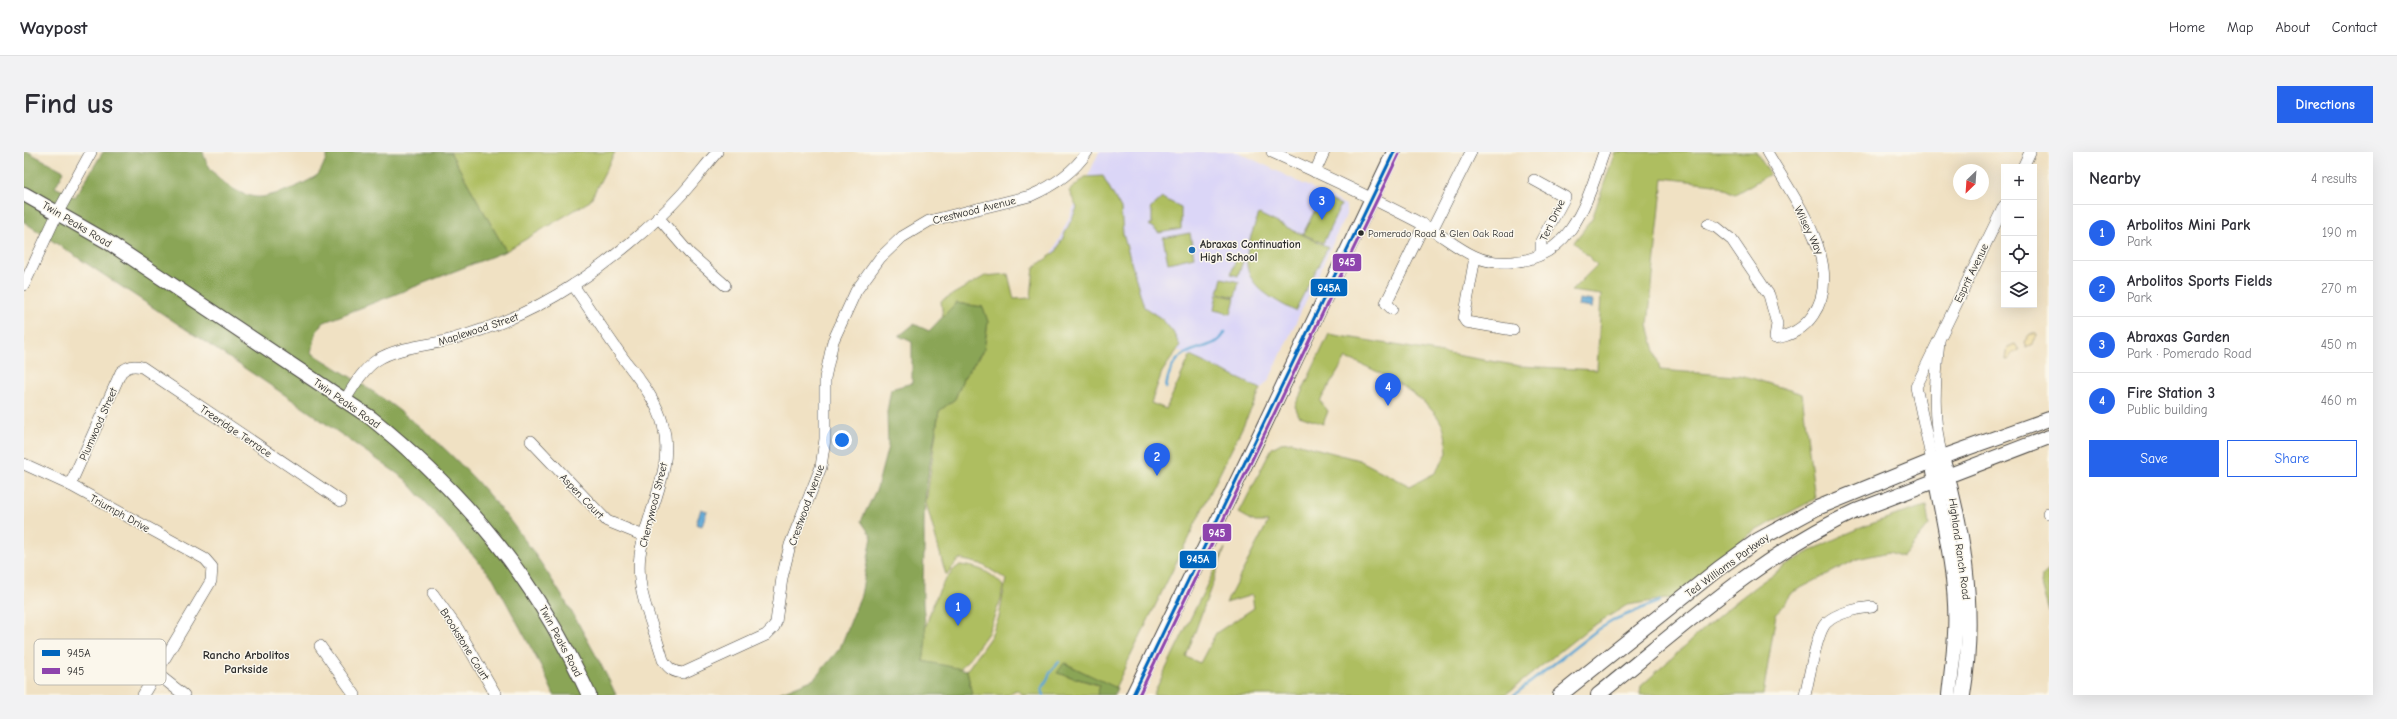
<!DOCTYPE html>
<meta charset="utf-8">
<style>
:root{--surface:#fff;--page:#f2f2f3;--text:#2b2b33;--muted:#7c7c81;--line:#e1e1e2;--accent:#2563eb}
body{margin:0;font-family:"Comic Neue",sans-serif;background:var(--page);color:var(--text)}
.controls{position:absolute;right:12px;top:12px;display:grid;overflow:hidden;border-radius:0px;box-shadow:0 4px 16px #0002}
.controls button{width:36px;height:36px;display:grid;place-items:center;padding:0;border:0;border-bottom:1px solid var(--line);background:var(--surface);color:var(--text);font:20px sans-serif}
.compass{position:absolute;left:1929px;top:12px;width:36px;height:36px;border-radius:50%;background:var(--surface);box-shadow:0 4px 16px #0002;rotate:205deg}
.you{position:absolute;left:818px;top:288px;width:14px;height:14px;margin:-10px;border:3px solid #fff;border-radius:50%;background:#1a73e8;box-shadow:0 0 0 6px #1a73e833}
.badge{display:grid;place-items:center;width:26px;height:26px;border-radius:50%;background:var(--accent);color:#fff;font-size:13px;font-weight:700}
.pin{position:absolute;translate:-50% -33px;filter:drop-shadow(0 1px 2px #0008)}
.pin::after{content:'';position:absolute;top:21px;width:14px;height:12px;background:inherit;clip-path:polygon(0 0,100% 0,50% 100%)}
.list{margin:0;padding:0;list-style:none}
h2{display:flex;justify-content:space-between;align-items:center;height:52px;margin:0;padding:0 16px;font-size:17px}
h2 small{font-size:13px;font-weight:400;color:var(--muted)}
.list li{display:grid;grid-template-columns:26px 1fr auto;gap:12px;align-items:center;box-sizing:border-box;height:56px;padding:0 16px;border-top:1px solid var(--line)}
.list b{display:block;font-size:15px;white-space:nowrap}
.list p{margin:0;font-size:13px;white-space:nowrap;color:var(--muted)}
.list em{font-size:13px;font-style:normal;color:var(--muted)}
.actions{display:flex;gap:8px;padding:12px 16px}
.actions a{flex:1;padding:9px 0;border:1px solid var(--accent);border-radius:0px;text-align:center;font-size:14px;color:var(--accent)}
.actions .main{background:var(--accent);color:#fff}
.icon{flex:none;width:22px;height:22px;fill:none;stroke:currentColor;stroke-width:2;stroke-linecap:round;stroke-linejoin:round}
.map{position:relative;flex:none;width:2025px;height:543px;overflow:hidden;border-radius:0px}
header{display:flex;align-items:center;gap:24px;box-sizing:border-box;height:56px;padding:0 20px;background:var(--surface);border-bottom:1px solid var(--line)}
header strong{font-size:19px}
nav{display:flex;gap:22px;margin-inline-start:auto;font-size:14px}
.intro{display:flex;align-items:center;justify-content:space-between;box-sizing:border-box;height:96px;padding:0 24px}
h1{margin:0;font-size:28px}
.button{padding:10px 18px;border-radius:0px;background:var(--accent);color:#fff;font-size:14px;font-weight:700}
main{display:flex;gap:24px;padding:0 24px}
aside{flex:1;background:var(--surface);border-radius:0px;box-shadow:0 4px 16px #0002}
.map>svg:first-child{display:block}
.built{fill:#dbd6f7}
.green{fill:#aebe60;stroke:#6c7446}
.forest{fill:#8aa556;stroke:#5a6840}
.sand{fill:#eeda9e;stroke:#8c8264}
.water{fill:#5da6d4;stroke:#446880}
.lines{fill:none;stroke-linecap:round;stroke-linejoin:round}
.stream{stroke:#5da6d4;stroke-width:2.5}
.minor-casing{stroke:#494642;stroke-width:12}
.major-casing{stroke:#494642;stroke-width:16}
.minor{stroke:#fff;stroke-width:11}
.major{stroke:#fff;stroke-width:14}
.bus-1-casing{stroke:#fbf7ec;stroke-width:6}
.bus-2-casing{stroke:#fbf7ec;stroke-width:6}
.bus-1{stroke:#0065bd;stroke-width:3}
.bus-2{stroke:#8e44ad;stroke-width:3}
.bus-dot{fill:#2b2b2b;stroke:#fbf7ec;stroke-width:1.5}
.poi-dot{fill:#1f6fb2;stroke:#fbf7ec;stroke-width:1.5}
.labels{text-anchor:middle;stroke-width:3;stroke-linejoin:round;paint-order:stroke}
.bus-label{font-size:10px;fill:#2b2b2b;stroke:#fbf7ec;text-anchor:start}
.street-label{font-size:11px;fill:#2b2b2b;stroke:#fbf7ec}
.poi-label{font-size:11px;font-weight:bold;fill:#2b2b2b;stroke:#fbf7ec;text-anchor:start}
.neighbourhood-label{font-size:12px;font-weight:bold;fill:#2b2b2b;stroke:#fbf7ec}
.key{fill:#fbf7ec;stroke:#bdbab2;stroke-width:1}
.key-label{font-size:11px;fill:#2b2b2b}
.line-badge{stroke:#fbf7ec;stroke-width:1.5}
.badge-label{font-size:11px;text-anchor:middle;font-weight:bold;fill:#fff}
</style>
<header>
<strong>Waypost</strong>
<nav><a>Home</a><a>Map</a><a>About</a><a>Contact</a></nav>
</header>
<div class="intro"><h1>Find us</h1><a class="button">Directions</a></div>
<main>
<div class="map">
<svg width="2025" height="543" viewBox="0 0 2025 543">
<rect width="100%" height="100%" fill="#fbf7ec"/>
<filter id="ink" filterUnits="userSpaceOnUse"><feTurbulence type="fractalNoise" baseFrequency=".025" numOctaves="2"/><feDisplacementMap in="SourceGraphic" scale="8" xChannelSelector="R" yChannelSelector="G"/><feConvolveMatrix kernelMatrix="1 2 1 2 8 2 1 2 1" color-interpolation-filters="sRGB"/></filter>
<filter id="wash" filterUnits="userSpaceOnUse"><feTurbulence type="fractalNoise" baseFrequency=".012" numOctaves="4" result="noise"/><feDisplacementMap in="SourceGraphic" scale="16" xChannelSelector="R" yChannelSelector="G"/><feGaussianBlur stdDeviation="0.9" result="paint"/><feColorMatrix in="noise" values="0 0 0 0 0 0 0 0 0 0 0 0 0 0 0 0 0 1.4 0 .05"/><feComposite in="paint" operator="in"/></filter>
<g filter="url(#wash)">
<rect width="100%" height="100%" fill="#f0e1c3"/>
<path class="built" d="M1075,0H1214L1322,53V63L1245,228L1237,237L1014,133Z"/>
<g class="green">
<path d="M426,0H591L566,49L482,99Z"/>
<path d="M1591,0H1732L1746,22L1711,42L1690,32L1639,26L1624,173L1636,218L1724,225L1778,242L1791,347L1731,379L1648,446L1603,453L1564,477L1481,543H1129L1201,396L1162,505L1176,511L1192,481L1230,456L1228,443L1202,451L1244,370H1231L1215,361L1248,296L1257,291L1268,290L1335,308L1386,334L1411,321L1423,301C1422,294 1422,284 1420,277C1409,246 1352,217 1322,206L1296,249L1304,259L1299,272L1275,264L1271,254L1305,182L1496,214L1573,218L1577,143L1547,139L1573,113L1550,90L1568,67Z"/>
<path d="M1079,24L1097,57L1099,82L1120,155L1138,167L1149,180L1156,194L1138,220L1127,251L1142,257L1166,204L1237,237L1091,536L1041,511L1034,521L1077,534L1073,543H1000L992,538L983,543H948L943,518L967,484L975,465L982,427L957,412L935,407L922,423L902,351L915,259L931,247L939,227L960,198L964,170L959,155L932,151L919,166L917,149L961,124L984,122L990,147L1007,146L1010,115L1032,100L1053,56L1045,39L1061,25Z"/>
<path d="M1298,44L1317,53L1299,91L1279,82Z"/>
<path d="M1138,46L1157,55V77L1135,81L1125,73L1128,71V61L1126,57Z"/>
<path d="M1235,62L1304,95L1271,159C1218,132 1213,117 1235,62Z"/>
<path d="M1166,81L1170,105L1144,111L1139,86Z"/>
<path d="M1212,107L1219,109L1214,124L1207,122Z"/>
<path d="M1198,126L1215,130L1211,145L1194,141Z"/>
<path d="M1193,142L1211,146L1207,162L1190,158Z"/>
<path d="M1902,354L1905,373L1879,405L1865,400L1833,407L1769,440L1752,462L1739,543H1616L1617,534C1666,490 1715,441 1773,407C1813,383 1857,367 1902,354Z"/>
<path d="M936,413C954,415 966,419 979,434L977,447L964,481L946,506L924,529L887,543C894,510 905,431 936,413Z"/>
<path d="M2025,418V460L2017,433L2018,424Z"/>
</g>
<g class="forest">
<path d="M0,0H4L40,19L31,35L51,45L79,0H179C183,22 215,47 238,45C255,42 277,34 292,24C298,20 301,7 305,0H426L482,99L298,171L292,181L288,201C320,221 352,240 381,263C459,323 518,404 564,489C574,507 584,525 592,543H530L518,516L469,426L381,327L261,243L0,70Z"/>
<path d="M932,151L959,155L964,170L960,197L939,227L931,247L915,259C909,298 899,338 900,378C901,402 898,427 899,451C901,475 904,484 899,509L943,518L948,543H750L790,527L816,496L837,443L848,385L837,369L853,336L864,294L863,260L867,237L888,231V190L875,184L890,172L905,179Z"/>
<path d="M1040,511L1093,536L1090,543H1073L1076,533L1033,521Z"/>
</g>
<g class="sand">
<path d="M2006,182H2012L2013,184L2008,192L2002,195L2000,190Z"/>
<path d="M1991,192L1995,198L1988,202L1986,207L1982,208L1984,195Z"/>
</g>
<g class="water">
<path d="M1555,147L1569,149L1568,156L1554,154Z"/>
<path d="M677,357L683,359L678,374L672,372Z"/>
</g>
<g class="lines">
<g class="stream">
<path d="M1142,236C1149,183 1189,206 1201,180"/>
<path d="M1020,543L1018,538L1027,519L1035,510"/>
<path d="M1490,543L1572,479L1592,467L1636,449"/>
</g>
</g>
</g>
<g filter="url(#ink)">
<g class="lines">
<g class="minor-casing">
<g id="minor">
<path d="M1248,0C1299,23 1349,46 1398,72C1416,81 1431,95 1450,104C1462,110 1475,111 1488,110C1549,106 1563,48 1580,0"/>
<path d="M1999,15L2006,0"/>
<path d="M1291,20L1300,0"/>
<path d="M1510,28L1541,45L1517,89V102"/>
<path d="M634,65L665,101L701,133"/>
<path d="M1684,72L1692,75L1708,88L1745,143L1753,172L1751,186C1766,184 1780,176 1789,163C1823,114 1768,44 1743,0"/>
<path d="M1408,78L1447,0"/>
<path d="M1451,105L1440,167L1442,170L1489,178"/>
<path d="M0,133L34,60L67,0"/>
<path d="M549,133C566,158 582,182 599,206C614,226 633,248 639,273C651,318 622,360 616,403C611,439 630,474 639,508C645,517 649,520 659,521L742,483L750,475L752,470L758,426L766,393L797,315L801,287V226L809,189L832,139L856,106L878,85L905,69L1006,44C1029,34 1049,21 1063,0"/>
<path d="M1368,157L1362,151L1400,73"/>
<path d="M1915,190C1911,228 1908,267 1918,305"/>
<path d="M321,248C329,235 339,217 353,208C373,195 402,194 425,188C469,176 511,158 549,133C583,112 631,72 658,42C670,29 681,14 693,0"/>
<path d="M507,289L583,369L620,384"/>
<path d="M1908,309L1892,235L1980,54"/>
<path d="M0,312L46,333L181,407L188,415L187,429L119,543"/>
<path d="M46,333L97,220C104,214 109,213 118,215L317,349"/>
<path d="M2024,361H2025"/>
<path d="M409,442L434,477L472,543"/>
<path d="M296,494L331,543"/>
<path d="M131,520L160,543"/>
<path d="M1781,543C1785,528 1792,481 1802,471C1812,461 1835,456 1848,455"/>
</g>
</g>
<g class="major-casing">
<g id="major">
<path d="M0,42L84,90L347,266C445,345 512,428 565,543"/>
<path d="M1918,305C1941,381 1952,464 1939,543"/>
<path d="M1910,319C1920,373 1934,428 1931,482C1930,503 1927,523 1925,543"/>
<path d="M1109,543L1238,278L1370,0"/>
<path d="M1536,543L1694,417L1734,388L1793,356L1918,305L2025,267"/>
<path d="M1574,543C1656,477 1736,403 1832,359L2025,285"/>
</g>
</g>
<use href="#minor" class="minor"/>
<use href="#major" class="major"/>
<g class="bus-1-casing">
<path id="bus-1" d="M1109,543L1370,0"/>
</g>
<g class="bus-2-casing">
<path id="bus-2" d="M1115,543L1375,2"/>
</g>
<use href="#bus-1" class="bus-1"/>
<use href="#bus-2" class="bus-2"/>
</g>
</g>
<circle class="bus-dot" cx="1337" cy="81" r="3.5"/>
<circle class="poi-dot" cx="1168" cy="98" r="4"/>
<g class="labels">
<g class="bus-label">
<text x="1344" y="85">Pomerado Road &amp; Glen Oak Road</text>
</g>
<g class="street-label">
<text transform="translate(950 58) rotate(-14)" y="4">Crestwood Avenue</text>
<text transform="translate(1528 68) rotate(-65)" y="4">Teri Drive</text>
<text transform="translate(53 72) rotate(31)" y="4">Twin Peaks Road</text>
<text transform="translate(1785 78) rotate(64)" y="4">Wilsey Way</text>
<text transform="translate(1947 121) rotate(-64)" y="4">Esprit Avenue</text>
<text transform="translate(454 177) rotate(-18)" y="4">Maplewood Street</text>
<text transform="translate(323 251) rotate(35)" y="4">Twin Peaks Road</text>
<text transform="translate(74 272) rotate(-66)" y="4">Plumwood Street</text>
<text transform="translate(212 279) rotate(34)" y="4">Treeridge Terrace</text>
<text transform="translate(558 344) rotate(46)" y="4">Aspen Court</text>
<text transform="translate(629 353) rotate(-76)" y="4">Cherrywood Street</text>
<text transform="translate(782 353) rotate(-70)" y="4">Crestwood Avenue</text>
<text transform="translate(96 361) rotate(29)" y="4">Triumph Drive</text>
<text transform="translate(1936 397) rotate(82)" y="4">Highland Ranch Road</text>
<text transform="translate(1703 413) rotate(-36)" y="4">Ted Williams Parkway</text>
<text transform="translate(537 489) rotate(62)" y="4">Twin Peaks Road</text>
<text transform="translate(441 492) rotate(58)" y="4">Brookstone Court</text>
</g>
<g class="poi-label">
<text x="1176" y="96">Abraxas Continuation<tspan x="1176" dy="13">High School</tspan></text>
</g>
<g class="neighbourhood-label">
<text x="222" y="507">Rancho Arbolitos<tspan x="222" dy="14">Parkside</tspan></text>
</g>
</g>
<rect x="10" y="487" width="132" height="46" rx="6" class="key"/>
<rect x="18" y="498" width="18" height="6" fill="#0065bd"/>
<rect x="18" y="516" width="18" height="6" fill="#8e44ad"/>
<g class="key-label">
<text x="43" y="505">945A</text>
<text x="43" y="523">945</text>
</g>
<g class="line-badge">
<rect x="1308" y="101" width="30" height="19" rx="4" fill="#8e44ad"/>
<rect x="1286" y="126" width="38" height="19" rx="4" fill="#0065bd"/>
<rect x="1178" y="371" width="30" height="19" rx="4" fill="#8e44ad"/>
<rect x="1155" y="398" width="38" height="19" rx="4" fill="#0065bd"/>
</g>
<g class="badge-label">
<text x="1323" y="114">945</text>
<text x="1305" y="140">945A</text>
<text x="1193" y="385">945</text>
<text x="1174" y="411">945A</text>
</g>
</svg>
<div class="controls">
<button>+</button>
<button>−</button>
<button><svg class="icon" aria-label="locate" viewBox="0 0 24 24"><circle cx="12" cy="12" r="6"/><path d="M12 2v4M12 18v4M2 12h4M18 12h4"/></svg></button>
<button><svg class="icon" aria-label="layers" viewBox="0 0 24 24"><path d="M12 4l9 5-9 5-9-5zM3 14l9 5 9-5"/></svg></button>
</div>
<svg class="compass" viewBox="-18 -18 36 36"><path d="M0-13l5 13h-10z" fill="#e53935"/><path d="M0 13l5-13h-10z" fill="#7c7c81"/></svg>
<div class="you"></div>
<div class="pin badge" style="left:934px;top:474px">1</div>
<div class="pin badge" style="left:1133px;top:324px">2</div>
<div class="pin badge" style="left:1298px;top:68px">3</div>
<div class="pin badge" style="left:1364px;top:254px">4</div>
</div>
<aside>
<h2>Nearby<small>4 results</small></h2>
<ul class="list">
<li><span class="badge">1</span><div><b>Arbolitos Mini Park</b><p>Park</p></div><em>190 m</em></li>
<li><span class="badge">2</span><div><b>Arbolitos Sports Fields</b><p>Park</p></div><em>270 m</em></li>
<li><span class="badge">3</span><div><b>Abraxas Garden</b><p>Park · Pomerado Road</p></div><em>450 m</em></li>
<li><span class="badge">4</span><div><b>Fire Station 3</b><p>Public building</p></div><em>460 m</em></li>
</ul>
<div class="actions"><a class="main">Save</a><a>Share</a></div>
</aside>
</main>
